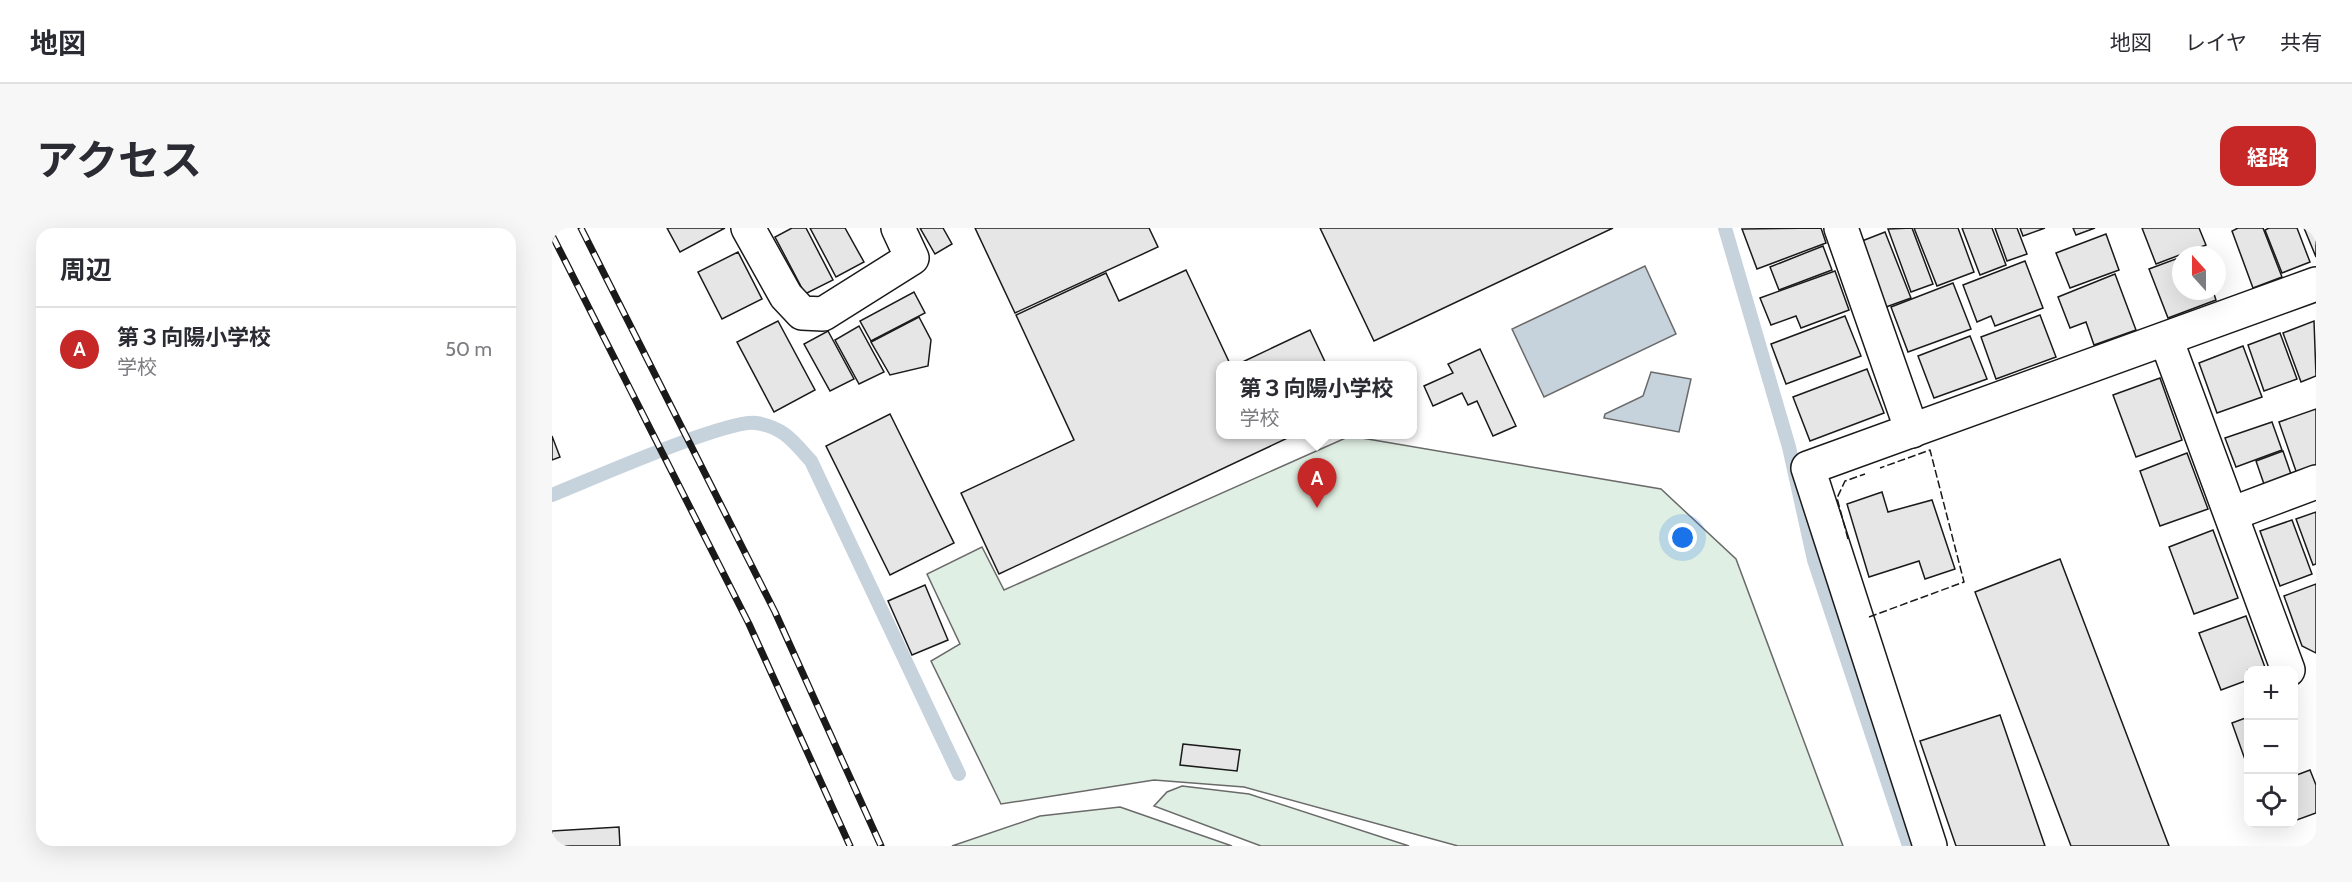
<!DOCTYPE html>
<html lang="ja">
<meta charset="utf-8">
<style>
:root{--surface:#fff;--page:#f7f7f7;--text:#2b2b33;--muted:#7c7c81;--line:#e1e1e2;--accent:#c62828}
body{margin:0;font-family:Cabin,"Noto Sans JP",sans-serif;background:var(--page);color:var(--text)}
.controls{position:absolute;right:18px;bottom:18px;display:grid;overflow:hidden;border-radius:12px;box-shadow:0 6px 24px #0002}
.controls button{width:54px;height:54px;display:grid;place-items:center;padding:0;border:0;border-bottom:2px solid var(--line);background:var(--surface);color:var(--text);font:30px sans-serif}
.compass{position:absolute;left:1620px;top:18px;width:54px;height:54px;border-radius:50%;background:var(--surface);box-shadow:0 6px 24px #0002;rotate:339deg}
.you{position:absolute;left:1131px;top:310px;width:21px;height:21px;margin:-15px;border:4px solid #fff;border-radius:50%;background:#1a73e8;box-shadow:0 0 0 9px #1a73e833}
.badge{display:grid;place-items:center;width:39px;height:39px;border-radius:50%;background:var(--accent);color:#fff;font-size:20px;font-weight:700}
.pin{position:absolute;translate:-50% -50px;filter:drop-shadow(0 2px 3px #0008)}
.pin::after{content:'';position:absolute;top:32px;width:21px;height:18px;background:inherit;clip-path:polygon(0 0,100% 0,50% 100%)}
.popup{position:absolute;left:664px;top:133px;width:201px;height:78px;box-sizing:border-box;display:grid;place-content:center;border-radius:12px;background:var(--surface);filter:drop-shadow(0 2px 4px #0005);font-size:20px;white-space:nowrap;color:var(--muted)}
.popup b{font-size:22px;color:var(--text)}
.popup::after{content:'';position:absolute;left:50%;top:100%;margin-left:-12px;border:12px solid transparent;border-top-color:var(--surface)}
.list{margin:0;padding:0;list-style:none}
h2{display:flex;justify-content:space-between;align-items:center;height:78px;margin:0;padding:0 24px;font-size:26px}
h2 small{font-size:20px;font-weight:400;color:var(--muted)}
.list li{display:grid;grid-template-columns:39px 1fr auto;gap:18px;align-items:center;box-sizing:border-box;height:84px;padding:0 24px;border-top:2px solid var(--line)}
.list b{display:block;font-size:22px;white-space:nowrap}
.list p{margin:0;font-size:20px;white-space:nowrap;color:var(--muted)}
.list em{font-size:20px;font-style:normal;color:var(--muted)}
.icon{flex:none;width:33px;height:33px;fill:none;stroke:currentColor;stroke-width:2;stroke-linecap:round;stroke-linejoin:round}
.map{position:relative;flex:none;width:1764px;height:618px;overflow:hidden;border-radius:18px}
header{display:flex;align-items:center;gap:36px;box-sizing:border-box;height:84px;padding:0 30px;background:var(--surface);border-bottom:2px solid var(--line)}
header strong{font-size:28px}
nav{display:flex;gap:33px;margin-inline-start:auto;font-size:21px}
.intro{display:flex;align-items:center;justify-content:space-between;box-sizing:border-box;height:144px;padding:0 36px}
h1{margin:0;font-size:42px}
.button{padding:15px 27px;border-radius:18px;background:var(--accent);color:#fff;font-size:21px;font-weight:700}
main{display:flex;gap:36px;padding:0 36px}
aside{flex:1;background:var(--surface);border-radius:18px;box-shadow:0 6px 24px #0002}
.map>svg:first-child{display:block}
.green{fill:#e0efe3;stroke:#6a6a6a;stroke-width:1.5}
.water{fill:#c6d2dc;stroke:#6a6a6a;stroke-width:1.5}
.lines{fill:none;stroke-linecap:round;stroke-linejoin:round}
.stream{stroke:#c6d2dc;stroke-width:14}
.building{fill:#e6e6e6;stroke:#1a1a1a;stroke-width:1.5}
.street-casing{stroke:#1a1a1a;stroke-width:36}
.street{stroke:#fff;stroke-width:33}
.rail-casing{stroke:#1a1a1a;stroke-width:7}
.rail{stroke:#fff;stroke-width:4.5;stroke-dasharray:14;stroke-linecap:butt}
.fence{stroke:#1a1a1a;stroke-width:1.5;stroke-dasharray:8 3;stroke-linecap:butt}
</style>
<header>
<strong>地図</strong>
<nav><a>地図</a><a>レイヤ</a><a>共有</a></nav>
</header>
<div class="intro"><h1>アクセス</h1><a class="button">経路</a></div>
<main>
<aside>
<h2>周辺<small></small></h2>
<ul class="list">
<li><span class="badge">A</span><div><b>第３向陽小学校</b><p>学校</p></div><em>50 m</em></li>
</ul>
</aside>
<div class="map">
<svg width="1764" height="618" viewBox="0 0 1764 618">
<rect width="100%" height="100%" fill="#fff"/>
<g class="green">
<path d="M798,208L1109,261L1184,331L1291,618H906L692,559L602,552L449,576L379,433L408,416L375,346L430,319L452,362Z"/>
<path d="M630,558L697,566L857,618H709L602,578L615,564Z"/>
<path d="M568,579L680,618H400L488,588Z"/>
</g>
<g class="water">
<path d="M1093,38L1124,106L992,169L960,101Z"/>
<path d="M1099,144L1139,151L1127,204L1052,190L1053,186L1091,168Z"/>
</g>
<g class="lines">
<g class="stream">
<path d="M1173,0L1237,219L1262,332L1357,618"/>
<path d="M0,267C35,253 175,191 204,195C231,199 241,213 259,233L407,546"/>
</g>
</g>
<g class="building">
<path d="M115,0H173L128,24Z"/>
<path d="M240,0H254L281,52L253,66L223,9Z"/>
<path d="M258,0H293L312,34L284,49Z"/>
<path d="M368,0H391L400,16L383,26Z"/>
<path d="M423,0H597L606,19L463,85Z"/>
<path d="M768,0H1061L822,113Z"/>
<path d="M1269,0L1274,15L1205,41L1190,1Z"/>
<path d="M1360,0L1381,56L1359,64L1336,1Z"/>
<path d="M1362,0H1406L1422,44L1385,58Z"/>
<path d="M1410,0H1440L1454,37L1428,47Z"/>
<path d="M1443,0H1465L1475,26L1455,33Z"/>
<path d="M1468,0H1493L1471,8Z"/>
<path d="M1521,0H1543L1524,7Z"/>
<path d="M1590,0H1647L1654,17L1604,36Z"/>
<path d="M1686,0H1711L1730,49L1701,60L1680,3Z"/>
<path d="M1717,0H1745L1758,34L1730,45L1713,2Z"/>
<path d="M1752,0H1764V29Z"/>
<path d="M1333,4L1359,70L1334,79L1310,13Z"/>
<path d="M1554,6L1567,42L1518,60L1504,25Z"/>
<path d="M1271,18L1280,42L1227,62L1218,39Z"/>
<path d="M186,24L210,71L170,91L146,44Z"/>
<path d="M1629,29V63H1661L1664,72L1616,90L1597,41Z"/>
<path d="M1473,33L1491,80L1443,98L1439,88L1425,94L1411,57Z"/>
<path d="M634,42L679,138H669V206H744L447,346L409,265L522,212L464,87L554,45L567,73Z"/>
<path d="M1283,43L1297,82L1249,100L1244,88L1219,97L1208,70Z"/>
<path d="M1563,46L1584,102L1542,117L1534,94L1518,100L1506,69Z"/>
<path d="M1401,55L1419,101L1356,124L1339,79Z"/>
<path d="M362,64L373,85L319,113L308,93Z"/>
<path d="M1488,87L1504,129L1444,151L1429,109Z"/>
<path d="M1293,88L1309,128L1234,156L1219,116Z"/>
<path d="M367,89L379,112L376,138L338,147L319,114Z"/>
<path d="M226,93L263,162L222,184L185,114Z"/>
<path d="M1762,93L1764,148L1749,154L1731,105Z"/>
<path d="M307,98L332,144L307,156L283,112Z"/>
<path d="M758,102L775,138H682Z"/>
<path d="M276,103L302,151L278,163L252,116Z"/>
<path d="M1728,105L1745,151L1712,163L1696,117Z"/>
<path d="M1418,108L1435,151L1382,170L1366,128Z"/>
<path d="M1691,118L1710,169L1665,185L1647,135Z"/>
<path d="M928,121L964,198L941,208L925,173L916,177L910,165L881,178L872,158L901,145L896,136Z"/>
<path d="M1315,141L1332,185L1258,213L1241,169Z"/>
<path d="M1608,150L1630,212L1584,229L1561,167Z"/>
<path d="M1764,181V242L1746,249L1727,194Z"/>
<path d="M338,186L402,315L338,347L274,218Z"/>
<path d="M1720,194L1730,222L1684,239L1673,210Z"/>
<path d="M0,208L8,229L0,232Z"/>
<path d="M1731,223L1740,249L1713,259L1704,233Z"/>
<path d="M1635,225L1656,281L1608,298L1588,243Z"/>
<path d="M1330,264L1336,284L1380,272L1403,341L1373,351L1367,333L1317,349L1295,276Z"/>
<path d="M1764,284V336L1761,337L1744,291Z"/>
<path d="M1740,292L1760,346L1728,358L1708,303Z"/>
<path d="M1661,302L1686,370L1642,386L1617,319Z"/>
<path d="M1508,331L1617,618H1519L1423,364Z"/>
<path d="M1764,356V425L1750,418L1732,368Z"/>
<path d="M373,357L396,412L360,427L336,373Z"/>
<path d="M1694,388L1714,442H1696V452L1669,462L1647,405Z"/>
<path d="M1448,487L1493,618H1404L1368,513Z"/>
<path d="M1696,489V540L1680,495Z"/>
<path d="M631,516L688,522L685,543L628,537Z"/>
<path d="M1758,542L1764,557V585L1742,593V548Z"/>
<path d="M67,599L68,618H0V603Z"/>
</g>
<g class="lines">
<g class="street-casing">
<g id="street">
<path d="M196,0L234,68L250,85L271,86L360,30L346,0"/>
<path d="M1289,0L1360,203"/>
<path d="M1614,111L1736,442"/>
<path d="M1679,286L1764,254"/>
<path d="M1378,618L1256,240L1764,56"/>
</g>
</g>
<use href="#street" class="street"/>
<g class="rail-casing">
<g id="rail">
<path d="M29,0L223,384L329,618"/>
<path d="M0,7L197,396L298,618"/>
</g>
</g>
<use href="#rail" class="rail"/>
<g class="fence">
<path d="M1296,311L1285,270L1293,253L1313,246"/>
<path d="M1317,389L1412,354L1378,222L1328,240"/>
</g>
</g>
</svg>
<div class="controls">
<button>+</button>
<button>−</button>
<button><svg class="icon" aria-label="locate" viewBox="0 0 24 24"><circle cx="12" cy="12" r="6"/><path d="M12 2v4M12 18v4M2 12h4M18 12h4"/></svg></button>
</div>
<svg class="compass" viewBox="-18 -18 36 36"><path d="M0-13l5 13h-10z" fill="#e53935"/><path d="M0 13l5-13h-10z" fill="#7c7c81"/></svg>
<div class="you"></div>
<div class="pin badge" style="left:765px;top:280px">A</div>
<div class="popup"><b>第３向陽小学校</b>学校</div>
</div>
</main>
